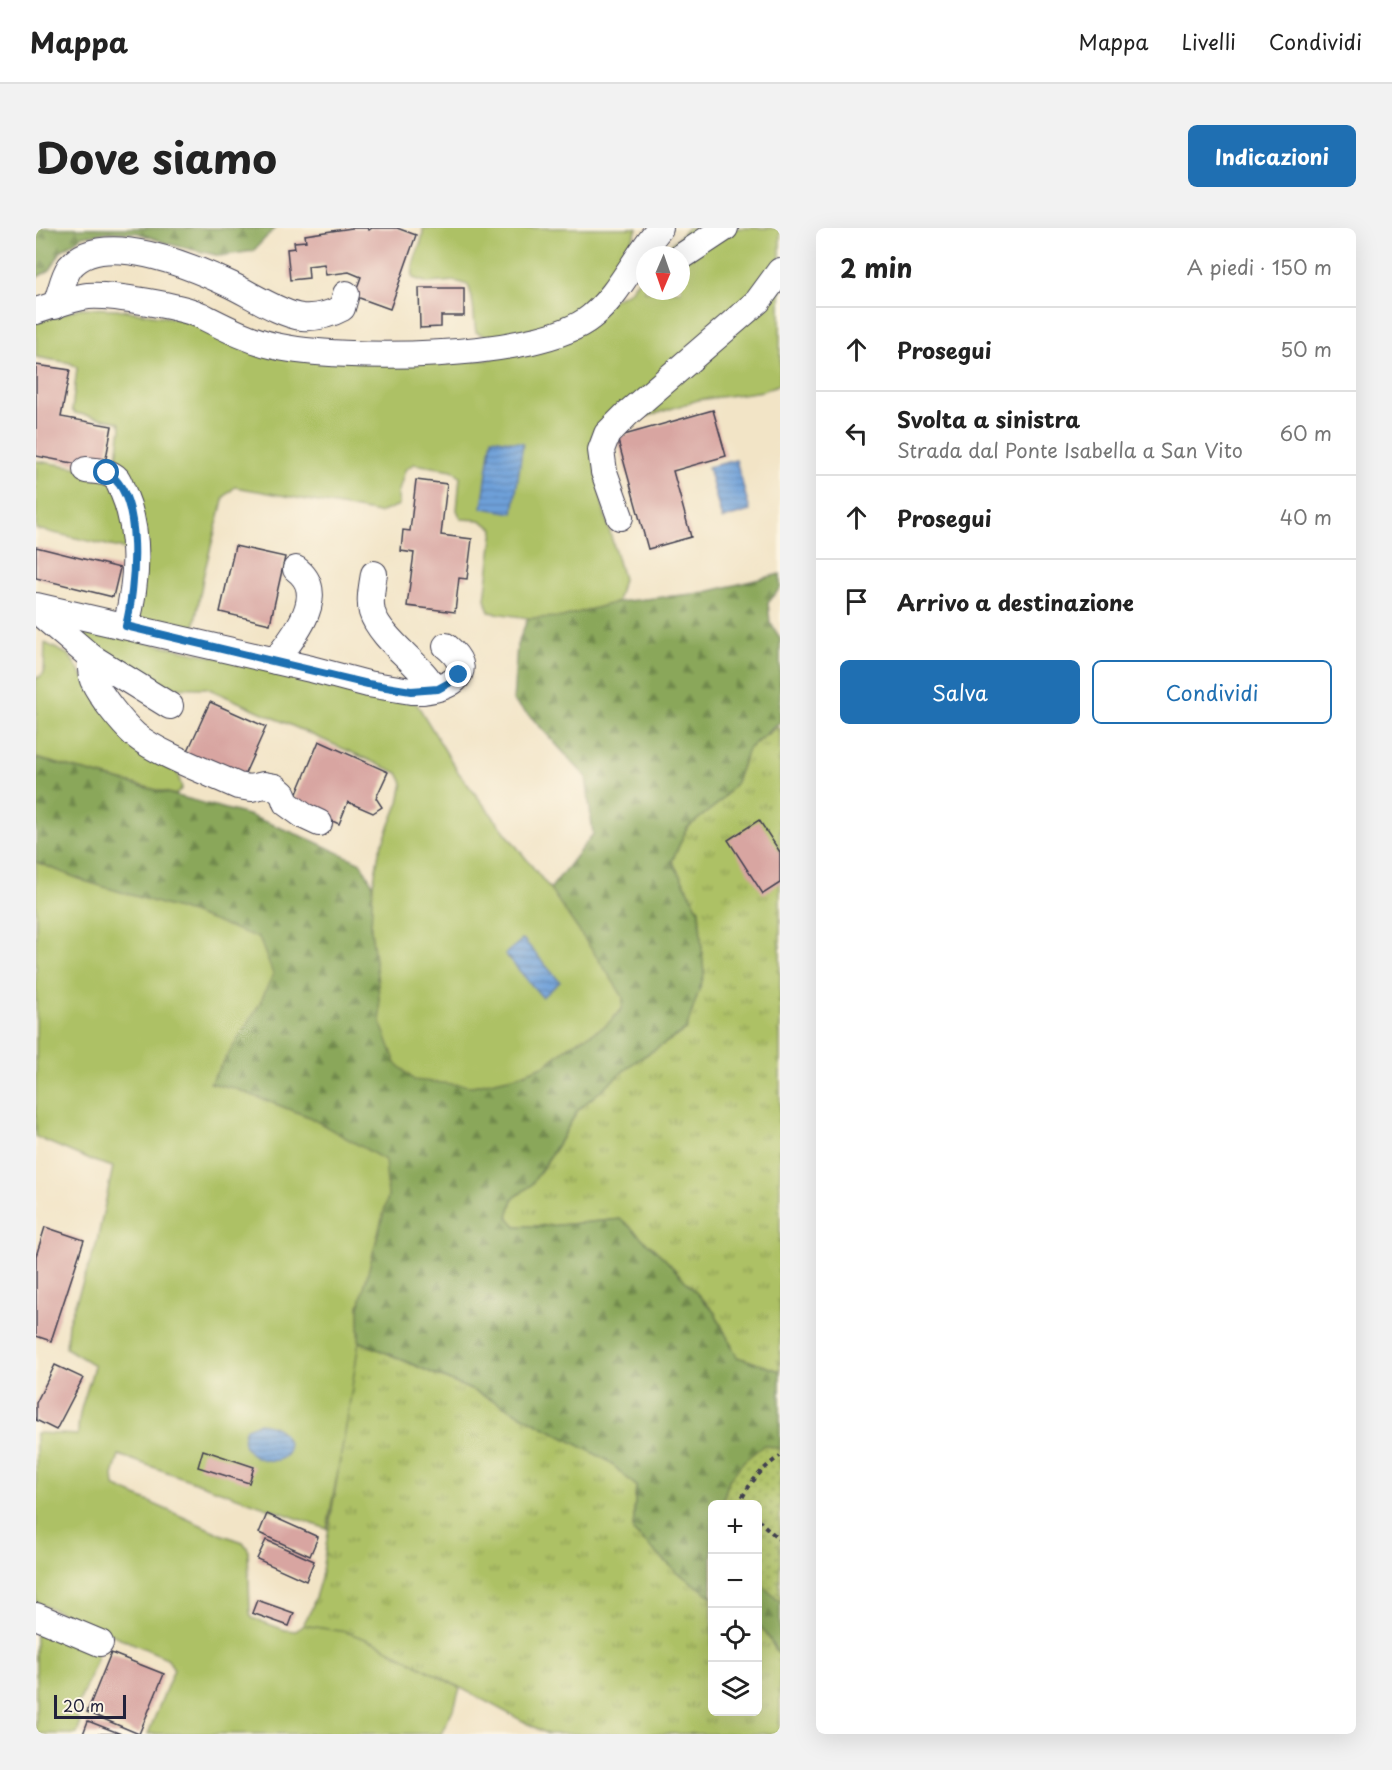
<!DOCTYPE html>
<html lang="it">
<meta charset="utf-8">
<style>
:root{--surface:#fff;--page:#f2f2f2;--text:#222;--muted:#767676;--line:#e0e0e0;--accent:#1f6fb2}
body{margin:0;font-family:"Playpen Sans",sans-serif;background:var(--page);color:var(--text)}
.controls{position:absolute;right:18px;bottom:18px;display:grid;overflow:hidden;border-radius:9px;box-shadow:0 6px 24px #0002}
.controls button{width:54px;height:54px;display:grid;place-items:center;padding:0;border:0;border-bottom:2px solid var(--line);background:var(--surface);color:var(--text);font:30px sans-serif}
.compass{position:absolute;left:600px;top:18px;width:54px;height:54px;border-radius:50%;background:var(--surface);box-shadow:0 6px 24px #0002;rotate:182deg}
.scale{position:absolute;left:18px;bottom:15px;width:72px;box-sizing:border-box;padding-left:6px;border:3px solid #22223b;border-top:0;font-size:16px;line-height:21px;white-space:nowrap;color:#22223b;-webkit-text-stroke:4px #fcf5e5;paint-order:stroke}
.stop{position:absolute;width:18px;height:18px;margin:-14px;border:4px solid #1f6fb2;border-radius:50%;background:#fff}
.stop.end{background:#1f6fb2;border-color:#fff;box-shadow:0 2px 6px #0008}
.list{margin:0;padding:0;list-style:none}
h2{display:flex;justify-content:space-between;align-items:center;height:78px;margin:0;padding:0 24px;font-size:26px}
h2 small{font-size:20px;font-weight:400;color:var(--muted)}
.list li{display:grid;grid-template-columns:39px 1fr auto;gap:18px;align-items:center;box-sizing:border-box;height:84px;padding:0 24px;border-top:2px solid var(--line)}
.list b{display:block;font-size:22px;white-space:nowrap}
.list p{margin:0;font-size:20px;white-space:nowrap;color:var(--muted)}
.list em{font-size:20px;font-style:normal;color:var(--muted)}
.actions{display:flex;gap:12px;padding:18px 24px}
.actions a{flex:1;padding:14px 0;border:2px solid var(--accent);border-radius:9px;text-align:center;font-size:21px;color:var(--accent)}
.actions .main{background:var(--accent);color:#fff}
.icon{flex:none;width:33px;height:33px;fill:none;stroke:currentColor;stroke-width:2;stroke-linecap:round;stroke-linejoin:round}
.map{position:relative;flex:none;width:744px;height:1506px;overflow:hidden;border-radius:9px}
header{display:flex;align-items:center;gap:36px;box-sizing:border-box;height:84px;padding:0 30px;background:var(--surface);border-bottom:2px solid var(--line)}
header strong{font-size:28px}
nav{display:flex;gap:33px;margin-inline-start:auto;font-size:21px}
.intro{display:flex;align-items:center;justify-content:space-between;box-sizing:border-box;height:144px;padding:0 36px}
h1{margin:0;font-size:42px}
.button{padding:15px 27px;border-radius:9px;background:var(--accent);color:#fff;font-size:21px;font-weight:700}
main{display:flex;gap:36px;padding:0 36px}
aside{flex:1;background:var(--surface);border-radius:9px;box-shadow:0 6px 24px #0002}
.map>svg:first-child{display:block}
.grass{fill:url(#grass-tufts);stroke:#687250;stroke-width:1.5}
.forest{fill:url(#forest-firs);stroke:#56644a;stroke-width:1.5}
.park{fill:url(#park-dots);stroke:#687250;stroke-width:1.5}
.garden{fill:#adc165;stroke:#687250;stroke-width:1.5}
.water{fill:url(#water-rules);stroke:#48618a;stroke-width:1.5}
.building{fill:#d8a5a1}
.lines{fill:none;stroke-linecap:round;stroke-linejoin:round}
.minor-casing{stroke:#413f50;stroke-width:28}
.path{stroke:#413f50;stroke-width:4;stroke-dasharray:4.5 4.5;stroke-linecap:butt}
.minor{stroke:#fff;stroke-width:26}
.route{stroke:#1f6fb2;stroke-width:8}
</style>
<header>
<strong>Mappa</strong>
<nav><a>Mappa</a><a>Livelli</a><a>Condividi</a></nav>
</header>
<div class="intro"><h1>Dove siamo</h1><a class="button">Indicazioni</a></div>
<main>
<div class="map">
<svg width="744" height="1506" viewBox="0 0 744 1506">
<defs>
<pattern id="grass-tufts" width="24" height="20" patternUnits="userSpaceOnUse" patternTransform="scale(1.5)"><rect width="24" height="20" fill="#adc165"/><path d="M3 7l-1-3M5 7V3M7 7l1-3M15 17l-1-3M17 17v-4M19 17l1-3" fill="none" stroke="#8c9c54"/></pattern>
<pattern id="forest-firs" width="22" height="20" patternUnits="userSpaceOnUse" patternTransform="scale(1.5)"><rect width="22" height="20" fill="#8aa75a"/><path d="M5 1l3.5 6h-7zM16 11l3.5 6h-7z" fill="#70884c"/></pattern>
<pattern id="park-dots" width="8" height="8" patternUnits="userSpaceOnUse" patternTransform="scale(1.5)"><rect width="8" height="8" fill="#adc165"/><path d="M2 2h.1M6 6h.1" fill="none" stroke="#8c9c54" stroke-width="1.8" stroke-linecap="round"/></pattern>
<pattern id="water-rules" width="6" height="5" patternUnits="userSpaceOnUse" patternTransform="scale(1.5)"><rect width="6" height="5" fill="#6ea0d9"/><path d="M0 2.5h6" fill="none" stroke="#5a82b1"/></pattern>
</defs>
<rect width="100%" height="100%" fill="#fcf5e5"/>
<filter id="ink" filterUnits="userSpaceOnUse"><feTurbulence type="fractalNoise" baseFrequency=".0167" numOctaves="2"/><feDisplacementMap in="SourceGraphic" scale="12" xChannelSelector="R" yChannelSelector="G"/><feConvolveMatrix kernelMatrix="1 2 1 2 8 2 1 2 1" color-interpolation-filters="sRGB"/></filter>
<filter id="wash" filterUnits="userSpaceOnUse"><feTurbulence type="fractalNoise" baseFrequency=".008" numOctaves="4" result="noise"/><feDisplacementMap in="SourceGraphic" scale="24" xChannelSelector="R" yChannelSelector="G"/><feGaussianBlur stdDeviation="1.35" result="paint"/><feColorMatrix in="noise" values="0 0 0 0 0 0 0 0 0 0 0 0 0 0 0 0 0 1.4 0 .05"/><feComposite in="paint" operator="in"/></filter>
<g filter="url(#wash)">
<rect width="100%" height="100%" fill="#f2e4c6"/>
<g class="grass">
<path d="M741,499L744,501V1143L701,1129L679,1085L628,1030L585,991L513,998H479L472,989L477,971L495,957L521,918L542,882L597,835L650,802L663,682L636,633L651,600L684,574L700,554L712,521Z"/>
<path d="M323,1113L451,1169L571,1232L600,1258L597,1303L642,1345L676,1368V1484H722V1397C733,1405 735,1417 744,1427V1506H511L341,1415L267,1397L276,1380L285,1349Z"/>
</g>
<g class="forest">
<path d="M0,0H239L217,23L184,28L133,16L102,5L72,4L47,8L25,23L14,42L0,50Z"/>
<path d="M744,346V360L732,375L734,394L744,410V494L712,521L700,554L684,574L651,600L636,633L663,682L668,747L650,802L597,835L542,882L521,918L495,957L477,971L472,989L480,998H513L585,991L628,1030L679,1085L701,1129L744,1143V1221L728,1217L693,1252L686,1276H676V1368L642,1345L597,1303L600,1258L571,1232L451,1169L323,1113V1078L352,968L273,889L197,860L173,855L222,779L154,685L48,653L0,634V530L212,587L273,611L325,635L337,657L335,700L342,755L345,796L436,858L481,848L509,837L533,818L569,798L586,781L514,661L557,606L550,549L496,490L477,473L481,417L492,390L526,389L581,374L666,365Z"/>
<path d="M722,1353L744,1374V1427C735,1417 733,1405 722,1397Z"/>
</g>
<path class="park" d="M728,1217L744,1221V1374L722,1353V1276H686L693,1252L708,1233Z"/>
<g class="garden">
<path d="M387,0H601C597,15 565,68 554,78C537,93 476,108 453,109C449,109 445,106 440,104C437,88 439,72 432,57L419,53L392,55L377,50C374,29 388,19 387,0Z"/>
<path d="M652,0H744V156L727,163L662,172L563,204L556,223L568,283L587,351L581,374L526,389L492,390L453,384L449,371L458,301L444,292L425,291L421,282L424,248L416,242L378,236L369,242L362,266L363,277L343,285L199,259L188,269L168,345L158,400L151,404L105,395L101,383L106,325L0,301V233L77,245L79,244L85,199L83,194L39,185L36,182L41,140L34,135L0,129V95L44,80L80,81L148,92L166,99L186,112L220,126L452,132L593,64L609,44V63H645V27H623Z"/>
<path d="M44,400L357,467L381,476L422,544L514,661L569,741L587,769L586,781L569,798L533,818L509,837L481,848L436,858L378,852L360,835L345,796L342,755L335,700L337,657L343,624L363,574L367,555L362,545L171,460L119,459L39,403Z"/>
<path d="M9,415L33,427L48,450L141,544L146,560L140,567L0,530V449L2,450L8,445Z"/>
<path d="M0,634L48,653L155,685L223,710L237,746L222,779L174,855L197,860L273,889L349,932L352,968L323,1078V1113L309,1205L291,1301L83,1227L77,1247L78,1258L187,1307L207,1314L212,1321L214,1385L216,1390L249,1402L260,1403L267,1397L310,1404L341,1415L424,1460L419,1477L405,1506H112L138,1441L131,1430L0,1374V1205L42,1207C41,1182 53,1161 58,1137L30,1120L32,1095L60,1018L77,939L54,932L0,909Z"/>
<path d="M0,1397L61,1424V1431L39,1484L44,1497L41,1506H0Z"/>
</g>
<g class="water">
<path d="M456,210L487,215L477,285L446,280Z"/>
<path d="M700,232L714,283L686,291L672,239Z"/>
<path d="M487,711L524,754L506,769L469,726Z"/>
<path d="M223,1195C234,1196 244,1199 250,1210C267,1245 193,1237 210,1200Z"/>
</g>
<g id="blocks">
<g class="building">
<path d="M316,0H331L333,2L336,0H361L380,7L354,81L318,68L325,49L313,44L290,47L288,36L272,38L273,50L254,52L251,21L259,20L258,14L270,13L269,7Z"/>
<path d="M383,60H428V88H405V99L384,100Z"/>
<path d="M0,137L34,142L25,189L76,198L68,241L0,228Z"/>
<path d="M677,182L690,228L637,243L655,309L612,321L581,209Z"/>
<path d="M380,252L411,256L405,307L436,311L431,351L423,350L419,384L371,378L378,325L365,323L367,302L374,303Z"/>
<path d="M199,318L249,329L234,396L184,384Z"/>
<path d="M0,319L84,340L77,369L0,350Z"/>
<path d="M174,474L230,499L206,552L150,527Z"/>
<path d="M283,513L352,544L340,570L346,579L337,585L312,574L303,596L257,575Z"/>
<path d="M723,592L744,624V655L727,666L692,612Z"/>
<path d="M9,999L48,1012L15,1113L0,1108V1028Z"/>
<path d="M19,1137L47,1150L20,1202L0,1192V1175Z"/>
<path d="M167,1222L218,1239L213,1255L162,1239Z"/>
<path d="M231,1286L282,1309L274,1328L223,1305Z"/>
<path d="M230,1312L278,1333L270,1353L221,1331Z"/>
<path d="M221,1372L258,1385L253,1398L216,1385Z"/>
<path d="M75,1425L128,1446L103,1506L51,1484Z"/>
<path d="M52,1493L85,1506H47Z"/>
</g>
</g>
</g>
<g filter="url(#ink)">
<use href="#blocks" fill-opacity="0" stroke="#413f50" stroke-width="1.5"/>
<g class="lines">
<g class="minor-casing">
<g id="minor">
<path d="M645,29L689,0"/>
<path d="M19,78C25,66 26,50 34,39C66,0 157,39 195,57C214,66 246,87 266,89C280,90 295,86 306,80L310,66"/>
<path d="M0,83C17,78 35,70 52,68C74,66 144,78 164,87C188,99 212,112 239,118C305,133 502,132 555,89C583,67 600,27 624,0"/>
<path d="M50,242C59,243 74,243 81,251C83,254 85,260 87,264C105,306 101,355 90,398"/>
<path d="M584,289L568,244L565,222L571,206L592,185L722,73L744,43"/>
<path d="M0,378L275,441L332,456L375,463H386L391,459V450C376,431 343,407 336,384C333,373 336,358 338,346"/>
<path d="M0,382L55,429L134,478"/>
<path d="M55,429C55,437 54,444 57,452C65,469 85,494 99,507C122,526 174,545 202,558L215,560L228,557L239,559L247,566L250,575L268,588L283,595"/>
<path d="M239,433C257,410 294,366 260,341"/>
<path d="M386,463C416,460 442,444 410,418"/>
<path d="M0,1388L64,1415"/>
</g>
</g>
<g class="path">
<path d="M711,1276L706,1270C715,1253 728,1239 744,1228"/>
<path d="M722,1292L744,1312"/>
</g>
<use href="#minor" class="minor"/>
</g>
</g>
<g class="lines" filter="url(#ink)">
<path class="route" d="M71,245C109,266 99,362 90,398L332,456L375,463L402,461L413,455L423,447"/>
</g>
</svg>
<div class="controls">
<button>+</button>
<button>−</button>
<button><svg class="icon" aria-label="locate" viewBox="0 0 24 24"><circle cx="12" cy="12" r="6"/><path d="M12 2v4M12 18v4M2 12h4M18 12h4"/></svg></button>
<button><svg class="icon" aria-label="layers" viewBox="0 0 24 24"><path d="M12 4l9 5-9 5-9-5zM3 14l9 5 9-5"/></svg></button>
</div>
<svg class="compass" viewBox="-18 -18 36 36"><path d="M0-13l5 13h-10z" fill="#e53935"/><path d="M0 13l5-13h-10z" fill="#767676"/></svg>
<div class="scale">20 m</div>
<div class="stop" style="left:71px;top:245px"></div>
<div class="stop end" style="left:423px;top:447px"></div>
</div>
<aside>
<h2>2 min<small>A piedi · 150 m</small></h2>
<ul class="list">
<li><svg class="icon" aria-label="ahead" viewBox="0 0 24 24"><path d="M12 20V5M6 11l6-6 6 6"/></svg><div><b>Prosegui</b></div><em>50 m</em></li>
<li><svg class="icon" aria-label="left" viewBox="0 0 24 24"><path d="M17 20v-9H6M10 6l-5 5 5 5"/></svg><div><b>Svolta a sinistra</b><p>Strada dal Ponte Isabella a San Vito</p></div><em>60 m</em></li>
<li><svg class="icon" aria-label="ahead" viewBox="0 0 24 24"><path d="M12 20V5M6 11l6-6 6 6"/></svg><div><b>Prosegui</b></div><em>40 m</em></li>
<li><svg class="icon" aria-label="arrive" viewBox="0 0 24 24"><path d="M6 21V4h12l-3 4 3 4H6"/></svg><div><b>Arrivo a destinazione</b></div></li>
</ul>
<div class="actions"><a class="main">Salva</a><a>Condividi</a></div>
</aside>
</main>
